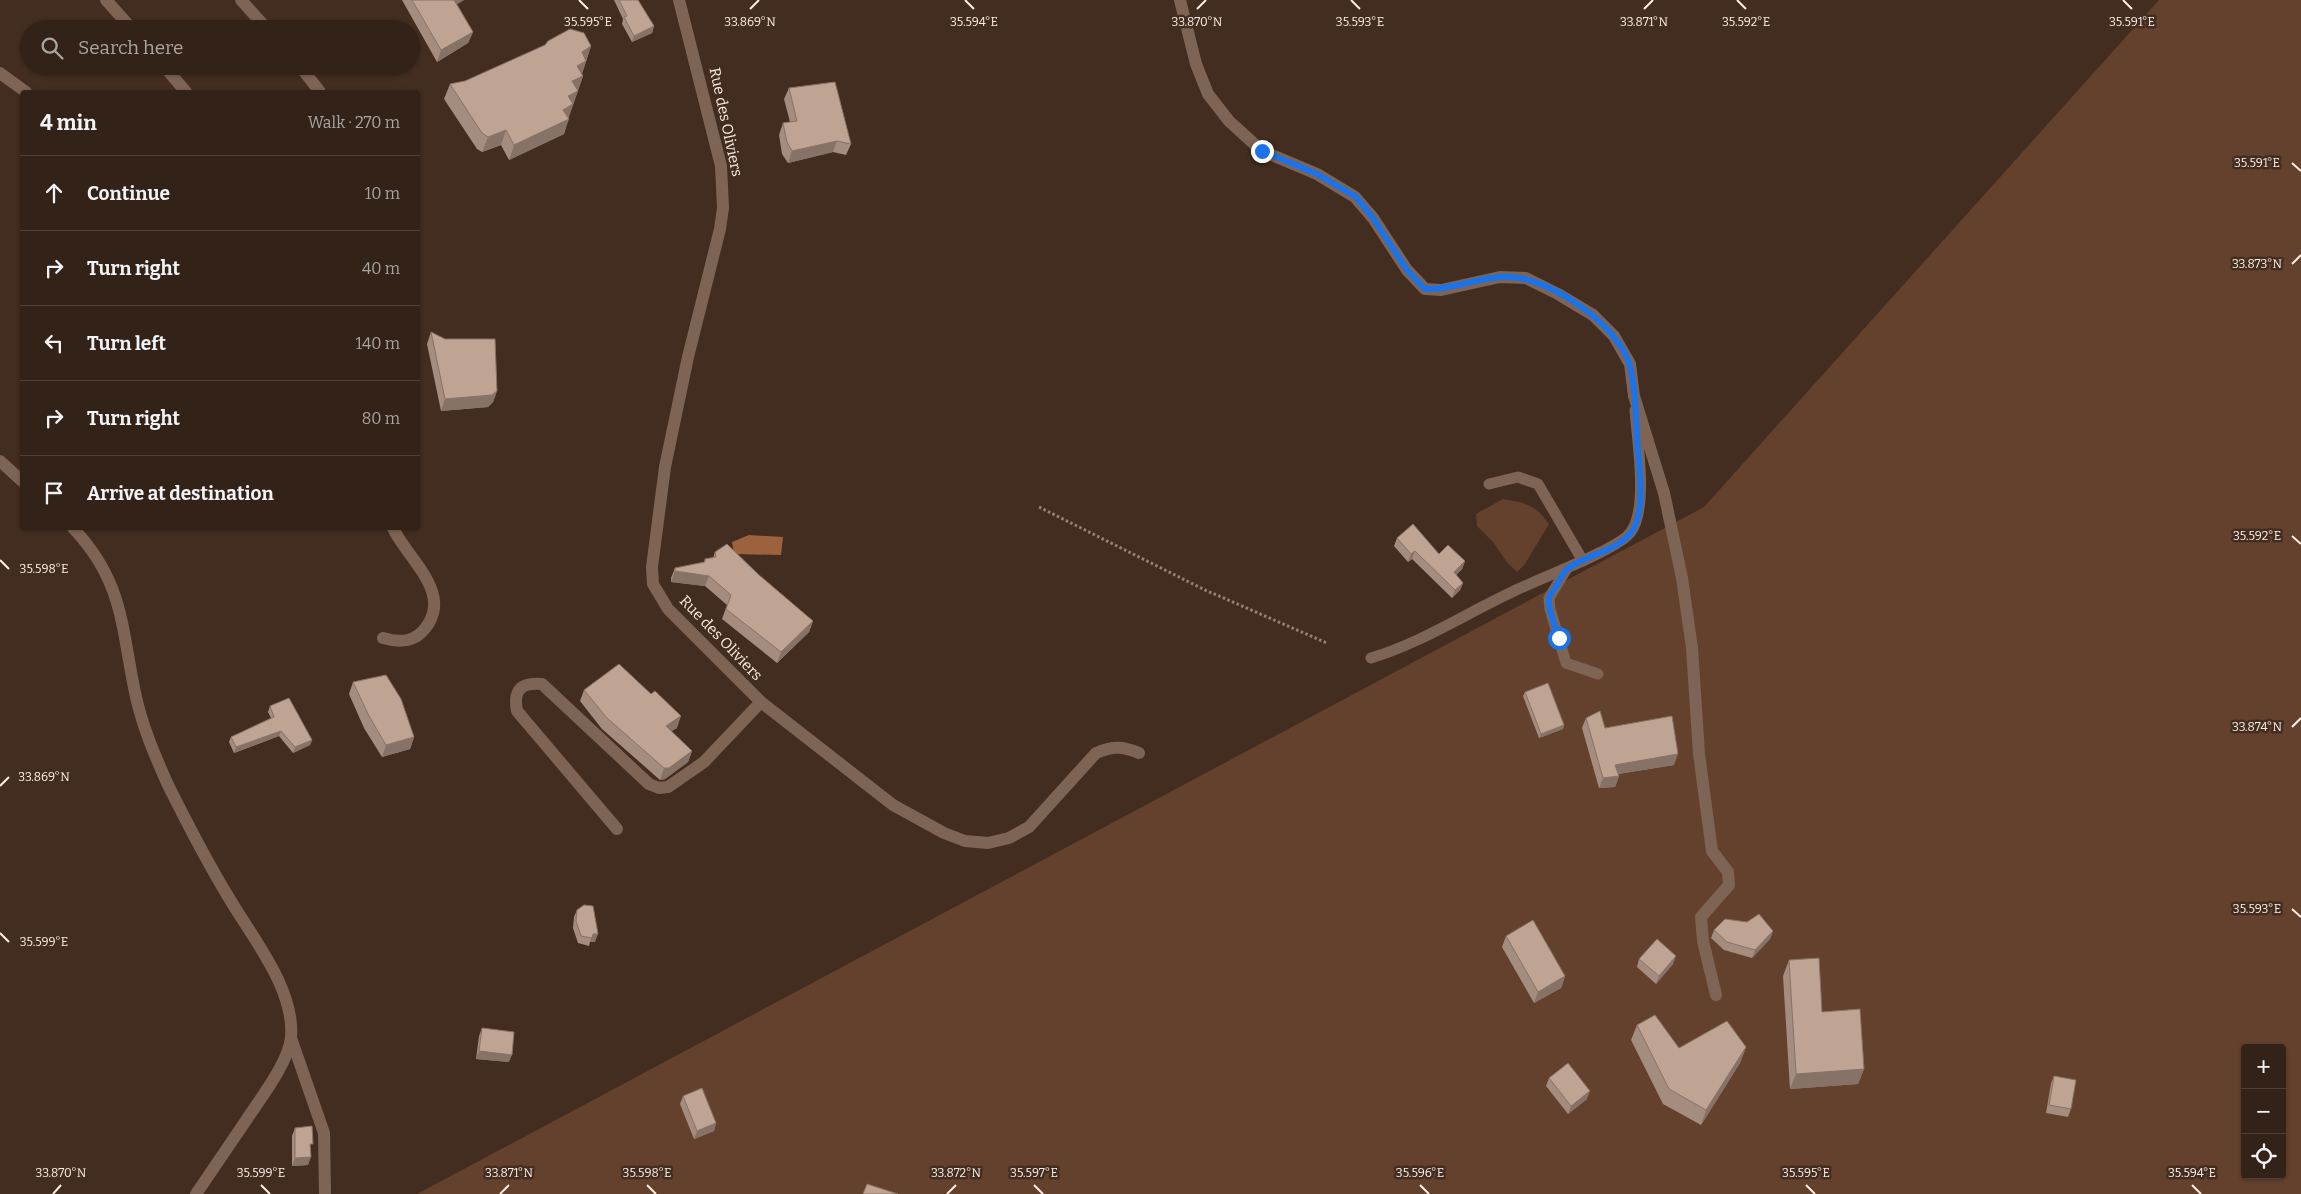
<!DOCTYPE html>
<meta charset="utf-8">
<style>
:root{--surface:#322218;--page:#3a2a21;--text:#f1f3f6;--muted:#a8a4a2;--line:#4d3f37}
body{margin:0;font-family:Bitter,serif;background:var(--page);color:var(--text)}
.controls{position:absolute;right:15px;bottom:15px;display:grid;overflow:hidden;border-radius:5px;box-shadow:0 1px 4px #0004}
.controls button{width:45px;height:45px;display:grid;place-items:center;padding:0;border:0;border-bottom:1px solid var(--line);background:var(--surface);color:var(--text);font:25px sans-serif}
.stop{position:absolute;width:15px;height:15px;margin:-11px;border:4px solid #1a73e8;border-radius:50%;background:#fff}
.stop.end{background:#1a73e8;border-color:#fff;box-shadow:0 1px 5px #0008}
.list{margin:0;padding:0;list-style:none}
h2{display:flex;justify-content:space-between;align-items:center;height:65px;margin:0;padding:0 20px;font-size:21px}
h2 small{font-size:16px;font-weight:400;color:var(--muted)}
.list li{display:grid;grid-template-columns:32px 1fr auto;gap:15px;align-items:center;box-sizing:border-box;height:75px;padding:0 20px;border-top:1px solid var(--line)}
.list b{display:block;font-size:19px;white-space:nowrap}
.list em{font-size:16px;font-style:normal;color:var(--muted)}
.icon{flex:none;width:28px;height:28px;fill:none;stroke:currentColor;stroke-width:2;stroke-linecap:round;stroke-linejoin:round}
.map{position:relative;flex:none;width:2301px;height:1194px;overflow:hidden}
.search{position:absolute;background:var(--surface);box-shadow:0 1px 4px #0004;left:20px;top:20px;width:400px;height:55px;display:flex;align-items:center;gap:12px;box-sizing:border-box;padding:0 18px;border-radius:28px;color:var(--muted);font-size:19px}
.panel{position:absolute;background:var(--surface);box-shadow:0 1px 4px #0004;left:20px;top:90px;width:400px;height:440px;border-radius:5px}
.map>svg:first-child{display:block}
.green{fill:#63412d;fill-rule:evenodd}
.water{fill:#9c6240}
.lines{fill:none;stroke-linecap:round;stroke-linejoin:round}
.path{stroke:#958277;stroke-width:3;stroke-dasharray:2.5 2.5;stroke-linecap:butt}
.service{stroke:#7e6455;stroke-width:11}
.minor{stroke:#7e6455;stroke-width:12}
.wall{fill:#a48c7e}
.shaded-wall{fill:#867267}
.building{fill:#bfa393;stroke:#867267}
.route{stroke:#1a73e8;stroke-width:6}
.ticks{fill:none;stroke:#fcede5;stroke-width:2}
.labels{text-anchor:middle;stroke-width:5;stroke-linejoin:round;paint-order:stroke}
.street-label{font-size:15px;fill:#fcede5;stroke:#432d20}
.ticks-label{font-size:12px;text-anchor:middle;fill:#fcede5;stroke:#432d20;stroke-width:5;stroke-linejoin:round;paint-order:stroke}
</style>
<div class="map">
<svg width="2301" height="1194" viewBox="0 0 2301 1194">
<rect width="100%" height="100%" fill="#432d20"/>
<g class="green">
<path d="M2159,0H2301V1194H417L1704,507ZM2245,1048H2282V1175H2245Z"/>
<path d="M1503,499C1526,503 1535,504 1549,524L1525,564L1517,572L1506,561L1493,542L1477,526L1476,514Z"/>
</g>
<path class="water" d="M749,535L783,537L781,555L734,554L732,542Z"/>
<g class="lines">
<path class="path" d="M1039,507L1205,590L1327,643"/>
<g class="service">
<path d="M1489,484L1518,477L1538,484L1583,561"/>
<path d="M1566,570L1549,598L1550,609L1566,663L1598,674"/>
<path d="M1371,658C1421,643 1465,614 1512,592C1541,578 1572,567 1601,552C1610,547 1624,541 1630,533C1649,510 1637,440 1635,410"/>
</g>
<g class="minor">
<path d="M106,0L132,29"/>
<path d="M241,0L267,29"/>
<path d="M679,0L721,166L723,208L720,229L688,357L665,467L652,567L653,584L668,609L761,702L893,805L944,833L965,841L988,843L1009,838L1029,827L1096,753C1112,746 1123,746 1139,753"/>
<path d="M1180,0L1196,64L1208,94L1229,121L1262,151L1317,174L1355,197L1373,218L1407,270L1425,289L1441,290L1500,277L1526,278L1558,294L1593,315L1614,336L1630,364L1634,396L1664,493L1682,578L1692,648L1699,754L1712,851L1728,872L1729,885L1701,917L1703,941L1716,995"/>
<path d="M164,66L186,92"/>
<path d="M300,66L320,92"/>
<path d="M0,73L26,92"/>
<path d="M0,461L22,481"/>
<path d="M73,528C125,583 121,629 136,697C143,728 155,756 168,785C187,823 207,862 229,898C252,937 295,989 291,1037C289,1062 260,1099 247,1119C230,1144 213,1169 196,1194"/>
<path d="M383,638C397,642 411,643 422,632C457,595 407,559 393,528"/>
<path d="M617,829L517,711C513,690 521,682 542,684L649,784L659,788L668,787L704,762L761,702"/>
<path d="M291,1038L324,1133L325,1194"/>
</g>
</g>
<g class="wall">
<path d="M402,0H464L457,4L473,32L468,43L437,62Z"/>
<path d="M614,0H638L654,26L652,33L632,42L622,24L623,19Z"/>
<path d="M591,46L582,74L583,76L568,118L564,134L509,160L501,145L482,152L477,149L444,99L450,84L465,81Z"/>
<path d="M789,88L851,144L846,155L833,152L788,163L782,154L779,135L783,123L790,122L784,99Z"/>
<path d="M431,332L497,391L493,402L488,407L441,411L427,344Z"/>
<path d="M1397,538L1439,554L1465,561L1462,569L1456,575L1463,583L1460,590L1452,598L1412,559L1408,562L1394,546Z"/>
<path d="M715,552L759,575L813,621L809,632L777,663L722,619L727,605L705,586L671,582V578L675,568L704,562L705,559L713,558Z"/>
<path d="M353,682L414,737L410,749L382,757L364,728L349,694Z"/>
<path d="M584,690L677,728L671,731L692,751L688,762L665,779L660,780L602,729L580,701Z"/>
<path d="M1525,692L1564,725L1563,729L1539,738L1523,696Z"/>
<path d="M270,706L312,740L310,745L293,753L279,736L234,753L229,742L231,737L271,718L268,712Z"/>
<path d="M1586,718L1605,728L1674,765L1618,774L1619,776L1615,787L1599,788L1582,728Z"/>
<path d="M577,910L595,942H590L589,946L578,943L573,928L574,917Z"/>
<path d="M1714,930L1773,931L1770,939L1752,958L1724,950L1711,938Z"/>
<path d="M1506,936L1565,976L1561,988L1534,1003L1502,947Z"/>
<path d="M1639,959L1673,964L1656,984L1637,967Z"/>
<path d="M1789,960L1822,1012L1864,1069L1858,1084L1790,1089L1783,976Z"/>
<path d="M1637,1025L1679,1048L1746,1047L1740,1063L1701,1125L1663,1104L1631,1040Z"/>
<path d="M482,1028L509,1062L476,1059L479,1036Z"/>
<path d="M2054,1076L2071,1109L2068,1117L2046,1113L2051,1083Z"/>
<path d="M1549,1078L1587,1099L1568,1114L1546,1086Z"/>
<path d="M683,1096L716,1123L714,1131L694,1139L680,1104Z"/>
<path d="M295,1128L311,1151L308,1165L292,1166V1136Z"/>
</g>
<g class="shaded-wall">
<path d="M452,0H464L449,9Z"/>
<path d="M654,26L652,33L632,42L634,36Z"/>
<path d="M473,32L468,43L437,62L441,50Z"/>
<path d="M591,46L581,76L571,82L582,52Z"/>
<path d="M583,76L578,91L572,81Z"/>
<path d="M578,91L568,120L569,119L564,134L509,160L514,145L568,96Z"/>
<path d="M506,130L501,145L482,152L488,137Z"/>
<path d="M837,141L833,152L788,163L792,151Z"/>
<path d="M497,391L493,402L488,407L441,411L445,399Z"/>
<path d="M1415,551L1412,559L1408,562L1411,554Z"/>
<path d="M1465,561L1462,569L1451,580L1454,572Z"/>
<path d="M675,571L709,576L705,586L671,582Z"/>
<path d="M1463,583L1460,590L1452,598L1455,590Z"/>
<path d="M813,621L809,632L777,663L781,652Z"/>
<path d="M681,716L677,728L661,738L666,726Z"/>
<path d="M1564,725L1563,729L1539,738L1541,734Z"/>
<path d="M281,731L279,736L234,753L236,747Z"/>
<path d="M414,737L410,749L382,757L386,745Z"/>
<path d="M312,740L310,745L293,753L295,747Z"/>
<path d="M692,751L688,762L665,779L660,780L664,768Z"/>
<path d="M1678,754L1674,765L1612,775L1615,765Z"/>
<path d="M1619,776L1615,787L1599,788L1603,778Z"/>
<path d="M1773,931L1770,939L1752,958L1755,950Z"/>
<path d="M593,934H598L595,942H590Z"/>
<path d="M1676,956L1673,964L1656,984L1659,976Z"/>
<path d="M1565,976L1561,988L1534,1003L1538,992Z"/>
<path d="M1746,1047L1740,1063L1701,1125L1706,1110Z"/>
<path d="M479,1051L512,1055L509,1062L476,1059Z"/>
<path d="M1864,1069L1858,1084L1790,1089L1796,1074Z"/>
<path d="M1590,1091L1587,1099L1568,1114L1571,1106Z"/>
<path d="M716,1123L714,1131L694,1139L697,1131Z"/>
<path d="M311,1157L308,1165L292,1166L295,1158Z"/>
</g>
<g class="building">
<path d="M412,0H454L473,32L441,50Z"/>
<path d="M619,0H638L654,26L634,36L624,17L627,16Z"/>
<path d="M570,29L584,33L591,46L582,52L586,61L577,66L583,76L572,81L578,91L568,96L573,104L563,110L569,119L514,145L506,130L488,137L482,133L450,84L465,81L545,45L548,41Z"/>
<path d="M835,82L851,144L837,141L792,151L787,142L783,123L797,121L789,88Z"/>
<path d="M431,332L445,339H495L497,391L492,395L445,399Z"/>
<path d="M1413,524L1439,554L1448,545L1465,561L1454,572L1463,583L1455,590L1415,551L1411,554L1397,538Z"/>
<path d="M727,544L759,575L813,621L781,652L726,609L731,595L709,576L675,571V568L705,562V559L716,557L715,552Z"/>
<path d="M619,664L651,694L655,691L681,716L666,726L692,751L669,768H664L607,718L584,690Z"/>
<path d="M386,675L401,699L414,737L386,745L369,716L353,682Z"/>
<path d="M1548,683L1564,725L1541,734L1525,692Z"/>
<path d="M289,698L312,740L295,747L281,731L236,747L231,737L274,717L270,706Z"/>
<path d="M1600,711L1605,728L1672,716L1678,754L1615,765L1619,776L1603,778L1586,718Z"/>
<path d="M584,905L593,906L598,934H593L592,938L581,936L576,921L577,910Z"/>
<path d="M1759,914L1773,931L1755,950L1727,942L1714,930L1725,919L1747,922Z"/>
<path d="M1533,920L1565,976L1538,992L1506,936Z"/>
<path d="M1657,939L1676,956L1659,976L1639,959Z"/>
<path d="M1819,958L1822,1012L1860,1009L1864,1069L1796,1074L1789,960Z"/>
<path d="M1655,1015L1679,1048L1727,1021L1746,1047L1706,1110L1669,1089L1637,1025Z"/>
<path d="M482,1028L514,1032L512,1055L479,1051Z"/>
<path d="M1568,1063L1590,1091L1571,1106L1549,1078Z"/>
<path d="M2054,1076L2076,1080L2071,1109L2049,1105Z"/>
<path d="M702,1088L716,1123L697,1131L683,1096Z"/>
<path d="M312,1126L313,1144H310L311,1157L295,1158V1128Z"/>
<path d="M867,1184L898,1194H863Z"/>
</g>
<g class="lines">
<path class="route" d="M1262,151L1317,174L1356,197L1373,218L1407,270L1425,289C1451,290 1474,279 1500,277C1543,272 1619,324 1630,366C1636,390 1636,417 1637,441C1639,466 1647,514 1630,534C1614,552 1586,555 1567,569C1563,573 1560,580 1557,585C1555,589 1550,594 1549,598C1547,610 1556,627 1559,638"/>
</g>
<path class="ticks" d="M579,0L588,9M965,0L974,9M1351,0L1360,9M1737,0L1746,9M2123,0L2132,9M750,9L759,0M1197,9L1206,0M1644,9L1653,0M2292,163L2301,171M2292,264L2301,255M2292,536L2301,544M0,560L9,569M2292,727L2301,718M0,786L9,777M2292,909L2301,917M0,933L9,942M261,1185L270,1194M647,1185L656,1194M1034,1185L1043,1194M1420,1185L1429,1194M1806,1185L1815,1194M2192,1185L2201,1194M53,1194L61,1185M500,1194L509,1185M947,1194L956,1185"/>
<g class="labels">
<g class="street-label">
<text transform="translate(726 122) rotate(78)" y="5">Rue des Oliviers</text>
<text transform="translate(721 638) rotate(46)" y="5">Rue des Oliviers</text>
</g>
</g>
<g class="ticks-label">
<text x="588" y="26">35.595°E</text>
<text x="974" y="26">35.594°E</text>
<text x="1360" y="26">35.593°E</text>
<text x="1746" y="26">35.592°E</text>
<text x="2132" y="26">35.591°E</text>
<text x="750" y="26">33.869°N</text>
<text x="1197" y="26">33.870°N</text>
<text x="1644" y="26">33.871°N</text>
<text x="2257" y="167">35.591°E</text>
<text x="2257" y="268">33.873°N</text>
<text x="2257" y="540">35.592°E</text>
<text x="44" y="573">35.598°E</text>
<text x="2257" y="731">33.874°N</text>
<text x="44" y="781">33.869°N</text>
<text x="2257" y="913">35.593°E</text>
<text x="44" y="946">35.599°E</text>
<text x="61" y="1177">33.870°N</text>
<text x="509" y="1177">33.871°N</text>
<text x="956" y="1177">33.872°N</text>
<text x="261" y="1177">35.599°E</text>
<text x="647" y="1177">35.598°E</text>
<text x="1034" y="1177">35.597°E</text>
<text x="1420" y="1177">35.596°E</text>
<text x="1806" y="1177">35.595°E</text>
<text x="2192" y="1177">35.594°E</text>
</g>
</svg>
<div class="controls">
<button>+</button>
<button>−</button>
<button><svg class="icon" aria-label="locate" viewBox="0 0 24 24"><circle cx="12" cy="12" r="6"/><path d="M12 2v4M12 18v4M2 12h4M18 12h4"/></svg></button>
</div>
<div class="stop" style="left:1559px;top:638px"></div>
<div class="stop end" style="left:1262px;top:151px"></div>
<div class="search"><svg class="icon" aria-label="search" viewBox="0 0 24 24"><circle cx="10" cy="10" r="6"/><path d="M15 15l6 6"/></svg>Search here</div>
<section class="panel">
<h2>4 min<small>Walk · 270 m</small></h2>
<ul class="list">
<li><svg class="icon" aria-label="ahead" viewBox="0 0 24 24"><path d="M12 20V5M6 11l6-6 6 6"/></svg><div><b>Continue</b></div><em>10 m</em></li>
<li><svg class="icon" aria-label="right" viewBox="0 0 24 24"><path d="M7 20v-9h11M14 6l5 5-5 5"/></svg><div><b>Turn right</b></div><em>40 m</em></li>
<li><svg class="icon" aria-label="left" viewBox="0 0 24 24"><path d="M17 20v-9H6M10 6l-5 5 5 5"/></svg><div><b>Turn left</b></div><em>140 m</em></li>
<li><svg class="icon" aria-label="right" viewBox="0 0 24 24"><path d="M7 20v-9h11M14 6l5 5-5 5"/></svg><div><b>Turn right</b></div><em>80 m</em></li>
<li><svg class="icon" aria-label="arrive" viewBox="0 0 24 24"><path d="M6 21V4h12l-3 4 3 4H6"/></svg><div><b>Arrive at destination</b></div></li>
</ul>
</section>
</div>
